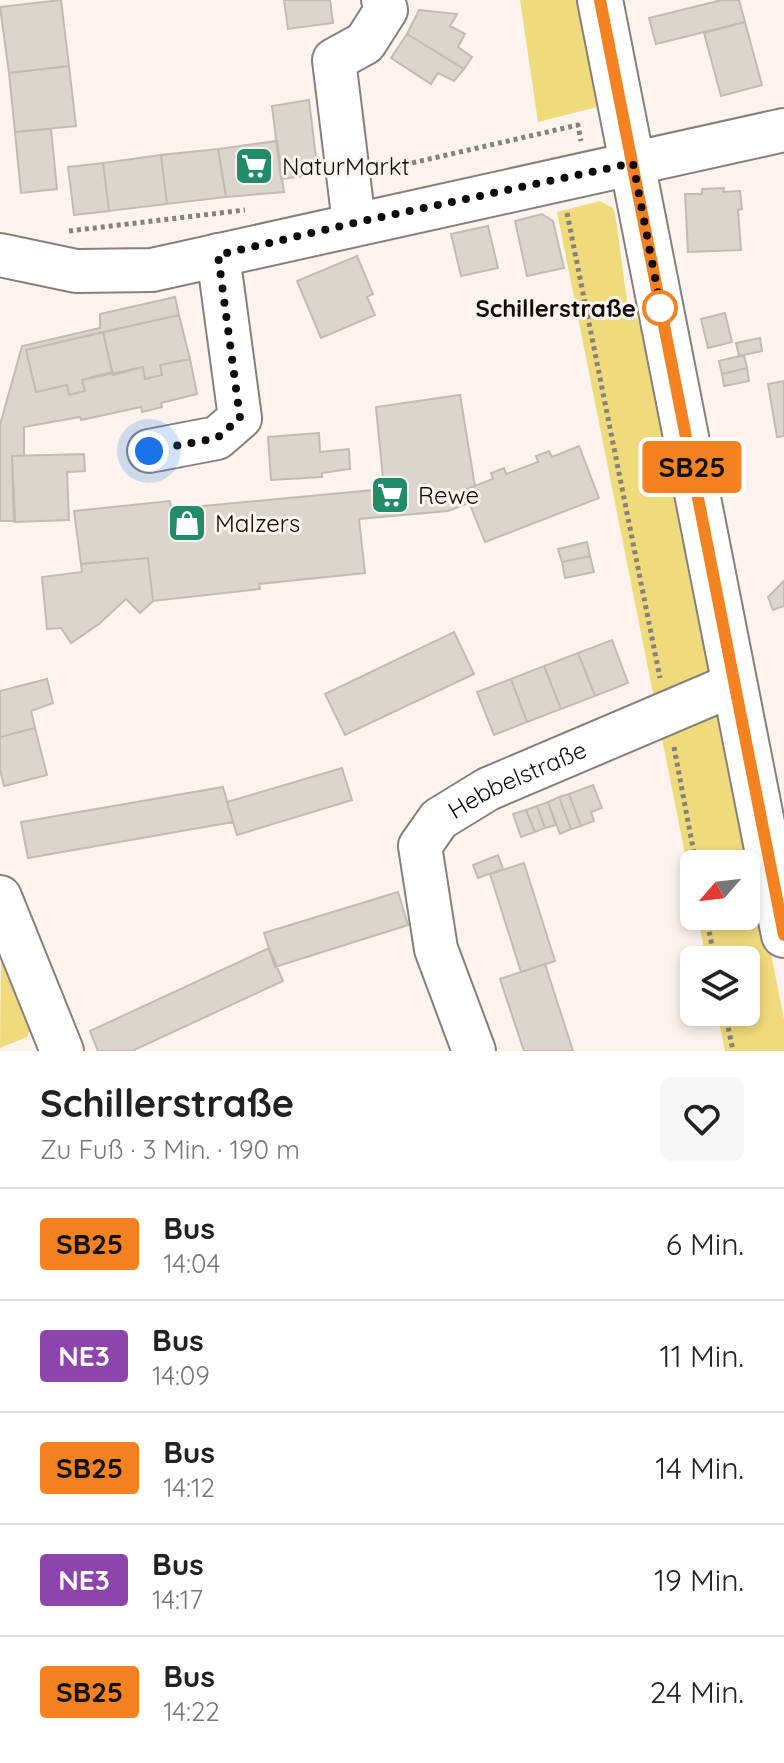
<!DOCTYPE html>
<html lang="de">
<head>
<meta charset="utf-8">
<style>
  body { margin:0; font-family:Quicksand,sans-serif; background:#f6f6f6; color:#222; height:100vh; display:flex; flex-direction:column; font-size:30px; white-space:nowrap }
  * { box-sizing:border-box; margin:0 }
  p { font-size:26px; color:#767676 }
  .icon { flex:none; width:44px; height:44px; fill:none; stroke:currentColor; stroke-width:2; stroke-linecap:round; stroke-linejoin:round }
  .map { position:relative; height:1051px; overflow:hidden }
  .side { display:flex; flex-direction:column; background:#fff; flex:1 }
  .side>* { flex:none }
  .badge { padding:0 16px; border-radius:6px; font-size:28px; line-height:52px }
  .needle { width:52px; rotate:242deg }
  .controls { position:absolute; left:680px; top:850px; display:grid; gap:16px }
  .controls a { display:grid; place-items:center; width:80px; height:80px; border-radius:12px; background:#fff; box-shadow:0 4px 12px #0003; font-size:40px }
  .you { position:absolute; width:40px; height:40px; margin:-20px; border:6px solid #fff; border-radius:50%; background:#1a73e8; box-shadow:0 0 0 12px #1a73e833 }
  .map>.badge { position:absolute; translate:-50% -50%; box-shadow:0 0 0 4px #fff }
  .round { display:grid; place-items:center; flex:none; width:84px; height:84px; border-radius:12px; background:#f6f6f6 }
  .headline { display:flex; align-items:center; justify-content:space-between; height:136px; padding:0 40px }
  h1 { font-size:38px; font-weight:700; line-height:60px }
  ul { padding:0; list-style:none }
  li { display:flex; align-items:center; gap:24px; height:112px; padding:0 40px; border-top:2px solid #e0e0e0 }
  li div { flex:1 }
  li b { display:block; font-size:30px }
  li em { font-style:normal }
  li .badge { min-width:88px; font-weight:700; text-align:center }
  .map>svg:first-child { display:block }
  .green { fill:#f0db7c }
  .building { fill:#dbd5cd; stroke:#c1bbb4; stroke-width:2 }
  .lines { fill:none; stroke-linecap:round; stroke-linejoin:round }
  .minor-casing { stroke:#877f7b; stroke-width:46 }
  .major-casing { stroke:#877f7b; stroke-width:48 }
  .path { stroke:#88827f; stroke-width:5; stroke-dasharray:4 4; stroke-linecap:butt }
  .minor { stroke:#fff; stroke-width:42 }
  .major { stroke:#fff; stroke-width:44 }
  .line-casing { stroke:#fff; stroke-width:18 }
  .line { stroke:#f58220; stroke-width:12 }
  .walk { stroke:#0e0b0a; stroke-width:8; stroke-dasharray:0 14.4 }
  .stop-dot { fill:#fff; stroke:#f58220; stroke-width:4 }
  .labels { text-anchor:middle; dominant-baseline:central; stroke-width:6; stroke-linejoin:round; paint-order:stroke }
  .poi-label { font-size:24px; fill:#0e0b0a; stroke:#fcf3ee; text-anchor:start }
  .stop-label { font-size:24px; font-weight:bold; fill:#0e0b0a; stroke:#fcf3ee; text-anchor:end }
  .street-label { font-size:24px; fill:#0e0b0a; stroke:#fcf3ee }
</style>
</head>
<body>
<div class="map">
<svg width="784" height="1051" viewBox="0 0 784 1051">
  <rect width="100%" height="100%" fill="#fcf3ee"/>
  <!-- green -->
  <path class="green" d="M 520,0 L 584,0 L 605,105 L 538,122 Z
    M 600,201 L 613,208 L 615,213 L 629,315 L 636,316 L 652,354 L 784,1019 L 784,1051 L 725,1051 L 717,1012 L 746,1012 L 746,960 L 706,960 L 698,916 L 746,916 L 746,864 L 694,864 L 694,899 L 557,212 Z
    M 1,959 L 31,1029 L 27,1037 L 0,1048 Z"/>
  <!-- building -->
  <path class="building" d="M 61,0 L 69,66 L 9,73 L 0,7 Z
    M 284,0 L 330,0 L 333,23 L 288,29 Z
    M 722,0 L 739,0 L 745,22 L 656,44 L 649,18 Z
    M 419,10 L 457,14 L 450,26 L 465,34 L 458,47 L 472,57 L 464,69 L 407,34 Z
    M 745,22 L 762,85 L 721,96 L 704,33 Z
    M 407,34 L 464,69 L 454,81 L 438,73 L 431,84 L 391,58 Z
    M 69,66 L 76,126 L 15,132 L 9,73 Z
    M 309,100 L 318,174 L 281,179 L 272,106 Z
    M 51,129 L 57,189 L 21,193 L 15,132 Z
    M 277,141 L 284,192 L 226,197 L 218,149 Z
    M 218,149 L 226,197 L 167,204 L 161,155 Z
    M 161,155 L 167,204 L 109,211 L 103,163 Z
    M 103,163 L 109,211 L 74,215 L 68,167 Z
    M 724,188 L 723,192 L 740,191 L 742,209 L 738,210 L 741,250 L 688,252 L 685,194 L 702,194 L 702,189 Z
    M 542,214 L 553,221 L 564,268 L 527,276 L 515,221 Z
    M 488,226 L 498,268 L 461,276 L 451,234 Z
    M 357,256 L 373,294 L 367,297 L 375,315 L 321,338 L 297,281 Z
    M 175,297 L 179,315 L 26,350 L 36,392 L 67,385 L 69,395 L 85,391 L 82,380 L 143,367 L 145,379 L 162,375 L 160,365 L 190,359 L 197,394 L 161,403 L 162,407 L 142,412 L 141,407 L 81,420 L 80,417 L 24,427 L 24,456 L 12,456 L 15,521 L 0,521 L 0,425 L 22,346 L 100,328 L 100,314 Z
    M 725,313 L 732,342 L 708,348 L 701,319 Z
    M 179,315 L 190,359 L 160,365 L 162,375 L 145,379 L 143,367 L 113,375 L 103,332 Z
    M 103,332 L 112,372 L 82,380 L 85,391 L 69,395 L 67,385 L 36,392 L 26,350 Z
    M 760,338 L 762,351 L 739,356 L 736,343 Z
    M 744,355 L 747,368 L 722,374 L 719,361 Z
    M 747,368 L 749,381 L 724,386 L 722,374 Z
    M 784,381 L 784,436 L 777,437 L 768,384 Z
    M 460,395 L 475,486 L 464,490 L 469,503 L 448,511 L 359,519 L 365,573 L 259,584 L 260,589 L 153,601 L 148,558 L 81,564 L 74,511 L 170,501 L 171,509 L 384,489 L 376,407 Z
    M 319,433 L 320,452 L 349,449 L 350,469 L 322,473 L 322,477 L 271,480 L 268,437 Z
    M 579,446 L 599,498 L 485,542 L 464,490 L 493,479 L 491,473 L 504,468 L 506,474 L 538,462 L 536,456 L 549,451 L 552,457 Z
    M 84,454 L 85,471 L 67,472 L 69,520 L 14,522 L 12,456 Z
    M 587,542 L 590,556 L 562,562 L 558,549 Z
    M 590,556 L 594,572 L 565,578 L 562,562 Z
    M 148,558 L 153,601 L 140,613 L 126,599 L 99,624 L 71,643 L 61,628 L 47,629 L 42,577 L 82,572 L 81,564 Z
    M 784,581 L 784,606 L 773,610 L 768,597 Z
    M 454,632 L 474,674 L 345,735 L 325,694 Z
    M 612,640 L 628,683 L 595,696 L 578,653 Z
    M 578,653 L 595,696 L 561,709 L 544,666 Z
    M 544,666 L 561,709 L 527,722 L 511,679 Z
    M 47,679 L 53,703 L 31,711 L 35,728 L 0,737 L 0,691 Z
    M 511,679 L 527,722 L 494,735 L 477,692 Z
    M 35,728 L 47,775 L 4,786 L 0,770 L 0,737 Z
    M 342,768 L 352,800 L 237,835 L 227,802 Z
    M 593,785 L 602,808 L 591,812 L 594,821 L 581,826 L 569,794 Z
    M 223,787 L 233,822 L 28,858 L 21,822 Z
    M 569,794 L 581,826 L 571,829 L 559,797 Z
    M 559,797 L 571,829 L 560,834 L 548,802 Z
    M 548,802 L 556,825 L 545,828 L 537,806 Z
    M 537,806 L 545,828 L 535,832 L 526,810 Z
    M 526,810 L 535,832 L 521,837 L 513,814 Z
    M 498,855 L 503,869 L 478,878 L 473,865 Z
    M 524,863 L 555,961 L 521,972 L 490,874 Z
    M 398,892 L 408,925 L 275,967 L 264,933 Z
    M 269,948 L 283,981 L 132,1051 L 98,1051 L 90,1031 Z
    M 545,964 L 573,1051 L 524,1051 L 500,979 Z"/>
  <g class="lines">
    <!-- minor casing -->
    <g class="minor-casing">
      <g id="minor">
        <path d="M 354,223 L 334,60 L 365,43 L 386,10 L 383,0"/>
        <path d="M 0,255 L 76,271 L 152,270 L 784,130"/>
        <path d="M 149,451 L 217,438 L 240,418 L 218,255"/>
        <path d="M 0,897 L 62,1051"/>
        <path id="s1" d="M 474,1051 L 436,949 L 420,846 L 439,819 L 488,789 L 735,684"/>
      </g>
    </g>
    <!-- major casing -->
    <g class="major-casing">
      <path id="major" d="M 600,0 L 784,935"/>
    </g>
    <!-- path -->
    <path class="path" d="M 381,170 L 578,125 L 581,141
      M 567,213 L 660,678
      M 69,231 L 245,210
      M 674,747 L 696,864
      M 706,916 L 715,960
      M 725,1012 L 733,1051"/>
    <!-- minor -->
    <use href="#minor" class="minor"/>
    <!-- major -->
    <use href="#major" class="major"/>
  </g>
  <g class="lines">
    <!-- line casing -->
    <g class="line-casing">
      <path id="line" d="M 600,0 L 784,935"/>
    </g>
    <!-- line -->
    <use href="#line" class="line"/>
    <!-- walk -->
    <path class="walk" d="M 149,451 L 217,438 L 240,418 L 218,255 L 354,223 L 633,163 L 662,314 L 660,308"/>
  </g>
  <!-- icons -->
  <defs>
    <g id="supermarket-square" transform="scale(2)"><rect x="-9" y="-9" width="18" height="18" rx="4" fill="#218c6a" stroke="#fcf3ee"/><path d="M-6-5.5h2.5l.6 2H6L4.5 2H-2.5L-4.4-4H-6ZM-1.5 3.2a1.3 1.3 0 1 0 .1 0ZM3 3.2a1.3 1.3 0 1 0 .1 0Z" fill="#fff"/></g>
    <g id="shop-square" transform="scale(2)"><rect x="-9" y="-9" width="18" height="18" rx="4" fill="#218c6a" stroke="#fcf3ee"/><path d="M-5-2.5h2.3a2.7 3.5 0 0 1 5.4 0H5L5.5 6h-11ZM-1.5-2.5h3a1.5 2.3 0 0 0-3 0Z" fill="#fff"/></g>
  </defs>
  <g fill-rule="evenodd">
    <use href="#supermarket-square" x="254" y="166"/>
    <use href="#supermarket-square" x="390" y="495"/>
    <use href="#shop-square" x="187" y="523"/>
  </g>
  <!-- markers -->
  <circle class="stop-dot" cx="660" cy="308" r="16"/>
  <g class="labels">
    <!-- poi labels -->
    <g class="poi-label">
      <text x="282" y="166">NaturMarkt</text>
      <text x="418" y="495">Rewe</text>
      <text x="215" y="523">Malzers</text>
    </g>
    <!-- stop labels -->
    <g class="stop-label">
      <text x="636" y="308">Schillerstraße</text>
    </g>
    <!-- street labels -->
    <g class="street-label">
      <text stroke="none"><textPath href="#s1" startOffset="334">Hebbelstraße</textPath></text>
    </g>
  </g>
</svg>
<div class="controls">
<a><svg class="needle" viewBox="-14 -14 28 28"><path d="M0-13l5 13h-10z" fill="#e53935"/><path d="M0 13l5-13h-10z" fill="#767676"/></svg></a>
<a><svg class="icon" aria-label="layers" viewBox="0 0 24 24"><path d="M12 4l9 5-9 5-9-5zM3 14l9 5 9-5"/></svg></a>
</div>
<div class="you" style="left:149px;top:451px"></div>
<b class="badge" style="left:692px;top:467px;background:#f58220;color:#111">SB25</b>
</div>
<section class="side">
<div class="headline"><div><h1>Schillerstraße</h1><p>Zu Fuß · 3 Min. · 190 m</p></div><a class="round"><svg class="icon" aria-label="heart" viewBox="0 0 24 24"><path d="M12 20l-8-8c-3-5 5-10 8-4 3-6 11-1 8 4z"/></svg></a></div>
<ul>
<li><span class="badge" style="background:#f58220;color:#111">SB25</span><div><b>Bus</b><p>14:04</p></div><em>6 Min.</em></li>
<li><span class="badge" style="background:#8e44ad;color:#fff">NE3</span><div><b>Bus</b><p>14:09</p></div><em>11 Min.</em></li>
<li><span class="badge" style="background:#f58220;color:#111">SB25</span><div><b>Bus</b><p>14:12</p></div><em>14 Min.</em></li>
<li><span class="badge" style="background:#8e44ad;color:#fff">NE3</span><div><b>Bus</b><p>14:17</p></div><em>19 Min.</em></li>
<li><span class="badge" style="background:#f58220;color:#111">SB25</span><div><b>Bus</b><p>14:22</p></div><em>24 Min.</em></li>
</ul>
</section>
</body>
</html>
